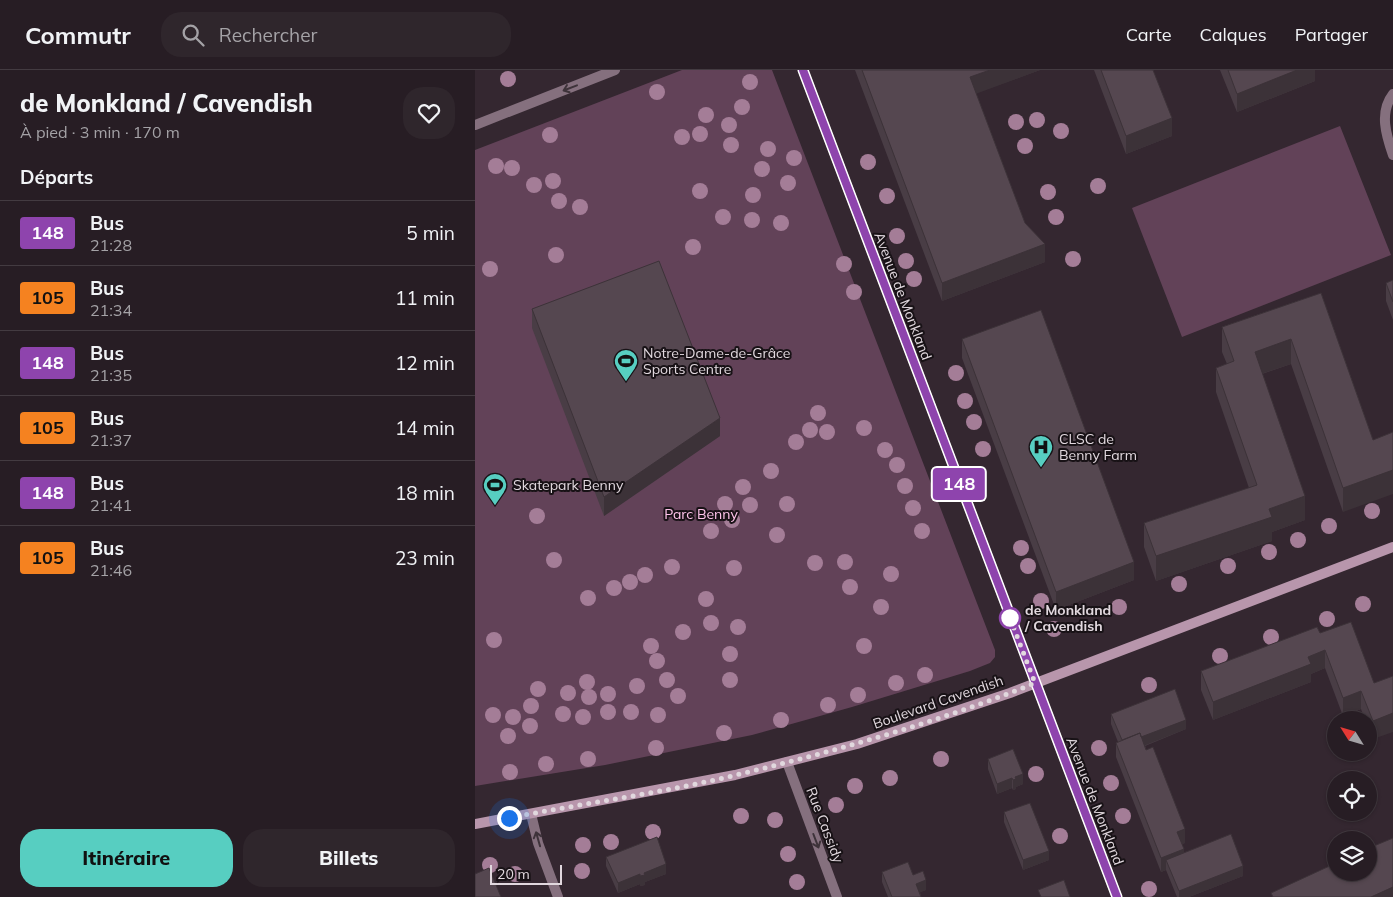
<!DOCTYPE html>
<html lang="fr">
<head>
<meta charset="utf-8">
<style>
  body { margin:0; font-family:Mulish,sans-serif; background:#2f262c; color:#f1f3f6; height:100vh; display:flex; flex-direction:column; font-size:19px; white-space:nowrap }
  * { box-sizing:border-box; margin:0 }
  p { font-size:16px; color:#a4a2a6 }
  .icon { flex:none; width:28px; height:28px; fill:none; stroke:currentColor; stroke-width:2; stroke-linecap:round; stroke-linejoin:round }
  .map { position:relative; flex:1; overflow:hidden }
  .drawer { display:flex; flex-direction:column; background:#271d24; width:475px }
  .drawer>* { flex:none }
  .badge { padding:0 10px; border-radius:4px; font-size:18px; line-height:32px }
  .needle { width:32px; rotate:307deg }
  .buttons { position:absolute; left:852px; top:641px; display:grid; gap:10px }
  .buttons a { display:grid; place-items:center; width:50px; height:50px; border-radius:50%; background:#271d24; box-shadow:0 1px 4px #0004,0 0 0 1px #433b41; font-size:25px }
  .scale { position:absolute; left:15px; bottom:12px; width:72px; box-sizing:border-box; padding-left:5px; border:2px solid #e1d8de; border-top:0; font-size:14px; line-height:18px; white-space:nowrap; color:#e1d8de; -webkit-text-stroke:4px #181216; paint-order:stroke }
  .you { position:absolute; width:25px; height:25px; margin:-12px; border:4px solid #fff; border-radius:50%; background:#1a73e8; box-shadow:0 0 0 8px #1a73e833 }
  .map>.badge { position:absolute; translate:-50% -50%; box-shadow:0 0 0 2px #fff }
  h2 { padding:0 20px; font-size:19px; line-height:45px }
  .round { display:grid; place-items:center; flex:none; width:52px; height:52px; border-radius:20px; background:#2f262c }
  .headline { display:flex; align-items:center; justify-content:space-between; height:85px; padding:0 20px }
  h1 { font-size:24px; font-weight:800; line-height:38px }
  .button { display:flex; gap:10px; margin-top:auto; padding:10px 20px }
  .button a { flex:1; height:58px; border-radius:20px; background:#57cec1; color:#111; font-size:20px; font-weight:800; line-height:58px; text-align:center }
  .button a+a { background:#2f262c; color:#f1f3f6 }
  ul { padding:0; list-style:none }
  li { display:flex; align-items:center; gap:15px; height:65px; padding:0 20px; border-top:1px solid #433b41 }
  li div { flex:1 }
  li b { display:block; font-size:19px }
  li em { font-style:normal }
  li .badge { min-width:55px; font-weight:700; text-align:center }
  header { display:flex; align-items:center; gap:30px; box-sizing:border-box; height:70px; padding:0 25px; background:#271d24; border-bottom:1px solid #433b41 }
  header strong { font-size:24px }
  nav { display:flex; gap:28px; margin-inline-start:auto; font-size:18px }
  .search { width:350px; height:45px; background:#2f262c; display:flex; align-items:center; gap:12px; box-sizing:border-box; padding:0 18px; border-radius:20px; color:#a4a2a6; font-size:19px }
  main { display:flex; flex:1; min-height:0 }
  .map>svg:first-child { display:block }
  .green { fill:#624258 }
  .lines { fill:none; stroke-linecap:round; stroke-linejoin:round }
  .lane { stroke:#85707e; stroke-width:10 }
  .street { stroke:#85707e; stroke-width:10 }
  .secondary { stroke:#b896ac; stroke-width:10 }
  .tree { fill:#a47d97 }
  .wall { fill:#493d45 }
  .shaded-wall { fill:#3c3238 }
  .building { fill:#554750; stroke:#3c3238 }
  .oneway { stroke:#3e333a }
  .line-casing { stroke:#fff; stroke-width:11 }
  .line { stroke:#8e44ad; stroke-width:8 }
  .walk { stroke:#e1d8de; stroke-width:5; stroke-dasharray:0 9 }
  .stop-dot { fill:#fff; stroke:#8e44ad; stroke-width:2.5 }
  .labels { text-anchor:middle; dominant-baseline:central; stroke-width:4; stroke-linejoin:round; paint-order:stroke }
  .street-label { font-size:14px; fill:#e1d8de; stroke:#181216 }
  .poi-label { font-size:14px; fill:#e1d8de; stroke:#181216; text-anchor:start }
  .park-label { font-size:14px; fill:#ffc4eb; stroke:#181216 }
  .stop-label { font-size:14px; font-weight:bold; fill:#e1d8de; stroke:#181216; text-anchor:start }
</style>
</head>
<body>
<header>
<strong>Commutr</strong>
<div class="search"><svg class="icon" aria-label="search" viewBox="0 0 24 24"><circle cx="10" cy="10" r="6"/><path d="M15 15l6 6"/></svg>Rechercher</div>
<nav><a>Carte</a><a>Calques</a><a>Partager</a></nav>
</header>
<main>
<section class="drawer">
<div class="headline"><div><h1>de Monkland / Cavendish</h1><p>À pied · 3 min · 170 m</p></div><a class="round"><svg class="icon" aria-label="heart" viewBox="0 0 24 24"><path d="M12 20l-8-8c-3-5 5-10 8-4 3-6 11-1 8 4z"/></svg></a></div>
<h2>Départs</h2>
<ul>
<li><span class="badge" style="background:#8e44ad;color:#fff">148</span><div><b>Bus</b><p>21:28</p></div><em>5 min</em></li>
<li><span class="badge" style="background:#f58220;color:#111">105</span><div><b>Bus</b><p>21:34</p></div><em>11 min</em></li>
<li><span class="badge" style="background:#8e44ad;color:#fff">148</span><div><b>Bus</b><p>21:35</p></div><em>12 min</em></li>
<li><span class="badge" style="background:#f58220;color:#111">105</span><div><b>Bus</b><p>21:37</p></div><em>14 min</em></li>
<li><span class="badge" style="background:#8e44ad;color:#fff">148</span><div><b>Bus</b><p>21:41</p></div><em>18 min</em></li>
<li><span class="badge" style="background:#f58220;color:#111">105</span><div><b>Bus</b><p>21:46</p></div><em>23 min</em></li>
</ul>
<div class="button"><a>Itinéraire</a><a>Billets</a></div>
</section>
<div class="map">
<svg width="918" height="827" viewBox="0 0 918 827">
  <rect width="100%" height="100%" fill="#342730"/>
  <!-- green -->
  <path class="green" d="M 207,0 L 297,0 L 520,580 L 520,587 L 515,593 L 495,601 L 377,637 L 277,665 L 130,695 L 0,716 L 0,80 Z
    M 865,56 L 916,185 L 707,267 L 657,138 Z"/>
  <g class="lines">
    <!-- lane -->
    <path class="lane" d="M 918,24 C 904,42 911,65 918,85"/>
    <!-- street -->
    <path class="street" d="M 0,55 L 140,0
      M 312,692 L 362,827
      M 56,744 L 63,773 L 83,827"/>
    <!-- secondary -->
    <path class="secondary" d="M 328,0 L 642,827
      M 0,754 L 260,705 L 382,674 L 535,623 L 918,477"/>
  </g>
  <!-- trees -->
  <g class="tree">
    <circle cx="33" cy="9" r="8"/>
    <circle cx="275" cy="12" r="8"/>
    <circle cx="182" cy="22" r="8"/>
    <circle cx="267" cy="37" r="8"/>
    <circle cx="231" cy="45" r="8"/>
    <circle cx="562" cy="50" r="8"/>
    <circle cx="541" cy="52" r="8"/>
    <circle cx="254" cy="55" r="8"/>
    <circle cx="586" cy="61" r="8"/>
    <circle cx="225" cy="64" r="8"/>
    <circle cx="75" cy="65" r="8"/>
    <circle cx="207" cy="67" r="8"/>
    <circle cx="256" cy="75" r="8"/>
    <circle cx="550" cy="76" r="8"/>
    <circle cx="293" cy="79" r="8"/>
    <circle cx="319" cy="88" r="8"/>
    <circle cx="393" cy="92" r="8"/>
    <circle cx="21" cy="96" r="8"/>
    <circle cx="37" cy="98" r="8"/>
    <circle cx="287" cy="99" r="8"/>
    <circle cx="78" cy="111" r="8"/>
    <circle cx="313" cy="113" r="8"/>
    <circle cx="59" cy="115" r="8"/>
    <circle cx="623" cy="116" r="8"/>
    <circle cx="225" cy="121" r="8"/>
    <circle cx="573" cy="122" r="8"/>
    <circle cx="278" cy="125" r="8"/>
    <circle cx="412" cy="126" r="8"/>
    <circle cx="84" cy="131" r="8"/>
    <circle cx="105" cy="137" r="8"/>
    <circle cx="248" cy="147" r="8"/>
    <circle cx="581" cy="147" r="8"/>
    <circle cx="277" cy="150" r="8"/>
    <circle cx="306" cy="153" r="8"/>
    <circle cx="422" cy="166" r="8"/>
    <circle cx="218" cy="177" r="8"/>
    <circle cx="81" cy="185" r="8"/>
    <circle cx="598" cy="189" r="8"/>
    <circle cx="431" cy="191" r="8"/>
    <circle cx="369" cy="194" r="8"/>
    <circle cx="15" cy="199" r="8"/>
    <circle cx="439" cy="209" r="8"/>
    <circle cx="379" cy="222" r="8"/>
    <circle cx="481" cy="303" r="8"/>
    <circle cx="490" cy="331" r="8"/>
    <circle cx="343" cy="343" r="8"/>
    <circle cx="499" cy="352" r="8"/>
    <circle cx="389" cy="358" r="8"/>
    <circle cx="335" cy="360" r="8"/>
    <circle cx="352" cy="362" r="8"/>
    <circle cx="321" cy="372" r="8"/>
    <circle cx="508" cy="379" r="8"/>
    <circle cx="410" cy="380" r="8"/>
    <circle cx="422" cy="395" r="8"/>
    <circle cx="296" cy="401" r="8"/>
    <circle cx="430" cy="416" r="8"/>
    <circle cx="268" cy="417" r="8"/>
    <circle cx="250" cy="434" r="8"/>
    <circle cx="312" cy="434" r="8"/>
    <circle cx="275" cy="435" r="8"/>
    <circle cx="438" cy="438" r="8"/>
    <circle cx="897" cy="441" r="8"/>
    <circle cx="62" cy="446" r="8"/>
    <circle cx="257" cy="450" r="8"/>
    <circle cx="854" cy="456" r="8"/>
    <circle cx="236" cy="461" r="8"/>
    <circle cx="447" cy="461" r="8"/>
    <circle cx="302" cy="465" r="8"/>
    <circle cx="823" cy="470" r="8"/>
    <circle cx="546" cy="478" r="8"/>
    <circle cx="794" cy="482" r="8"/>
    <circle cx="79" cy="490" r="8"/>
    <circle cx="370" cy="492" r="8"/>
    <circle cx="340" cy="493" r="8"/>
    <circle cx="553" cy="496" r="8"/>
    <circle cx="753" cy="496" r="8"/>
    <circle cx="197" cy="497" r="8"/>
    <circle cx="259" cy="498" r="8"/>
    <circle cx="416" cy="504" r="8"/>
    <circle cx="170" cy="505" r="8"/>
    <circle cx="155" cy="512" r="8"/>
    <circle cx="704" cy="514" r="8"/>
    <circle cx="375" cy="517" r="8"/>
    <circle cx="139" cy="518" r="8"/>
    <circle cx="113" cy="528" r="8"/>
    <circle cx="231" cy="529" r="8"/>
    <circle cx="566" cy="531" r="8"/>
    <circle cx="888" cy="534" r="8"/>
    <circle cx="406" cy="537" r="8"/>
    <circle cx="644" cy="537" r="8"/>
    <circle cx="852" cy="549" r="8"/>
    <circle cx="236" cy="553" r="8"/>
    <circle cx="263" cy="557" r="8"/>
    <circle cx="579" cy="559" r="8"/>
    <circle cx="208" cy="562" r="8"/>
    <circle cx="796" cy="567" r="8"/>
    <circle cx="19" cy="570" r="8"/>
    <circle cx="176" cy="576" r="8"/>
    <circle cx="389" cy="576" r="8"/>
    <circle cx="255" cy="584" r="8"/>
    <circle cx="745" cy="586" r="8"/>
    <circle cx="182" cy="591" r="8"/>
    <circle cx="450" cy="605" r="8"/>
    <circle cx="192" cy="610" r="8"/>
    <circle cx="255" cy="610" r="8"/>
    <circle cx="112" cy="612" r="8"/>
    <circle cx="421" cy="613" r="8"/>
    <circle cx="674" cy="615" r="8"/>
    <circle cx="162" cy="616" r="8"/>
    <circle cx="63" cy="619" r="8"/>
    <circle cx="93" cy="623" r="8"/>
    <circle cx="133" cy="624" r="8"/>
    <circle cx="383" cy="625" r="8"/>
    <circle cx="203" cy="626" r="8"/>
    <circle cx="114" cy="627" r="8"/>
    <circle cx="353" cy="635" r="8"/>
    <circle cx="56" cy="636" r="8"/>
    <circle cx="133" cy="642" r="8"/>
    <circle cx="156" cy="642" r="8"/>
    <circle cx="88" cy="644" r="8"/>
    <circle cx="18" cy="645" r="8"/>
    <circle cx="183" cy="645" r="8"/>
    <circle cx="38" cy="647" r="8"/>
    <circle cx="108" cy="647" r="8"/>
    <circle cx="306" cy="650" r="8"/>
    <circle cx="55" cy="656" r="8"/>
    <circle cx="249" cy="663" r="8"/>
    <circle cx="33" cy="666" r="8"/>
    <circle cx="181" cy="678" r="8"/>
    <circle cx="624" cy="678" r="8"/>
    <circle cx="113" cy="689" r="8"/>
    <circle cx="466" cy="689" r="8"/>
    <circle cx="71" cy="694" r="8"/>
    <circle cx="35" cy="702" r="8"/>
    <circle cx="561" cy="704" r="8"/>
    <circle cx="415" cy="708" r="8"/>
    <circle cx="636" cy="713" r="8"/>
    <circle cx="380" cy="716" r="8"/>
    <circle cx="361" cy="735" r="8"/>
    <circle cx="266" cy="746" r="8"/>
    <circle cx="648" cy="746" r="8"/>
    <circle cx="300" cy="750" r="8"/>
    <circle cx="178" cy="762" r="8"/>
    <circle cx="585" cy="766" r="8"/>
    <circle cx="136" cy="772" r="8"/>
    <circle cx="108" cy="775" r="8"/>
    <circle cx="313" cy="784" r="8"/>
    <circle cx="15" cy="795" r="8"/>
    <circle cx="107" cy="801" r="8"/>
    <circle cx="40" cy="804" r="8"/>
    <circle cx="322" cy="812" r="8"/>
    <circle cx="674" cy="819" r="8"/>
  </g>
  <!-- wall -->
  <path class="wall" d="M 380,0 L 565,0 L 501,23 L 550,153 L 570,192 L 467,231 Z
    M 619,0 L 678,0 L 697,66 L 651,84 Z
    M 745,0 L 840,0 L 840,11 L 762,42 Z
    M 918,210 L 918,250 L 911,231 L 911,213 Z
    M 846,223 L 898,370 L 868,442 L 816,294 L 787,304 L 830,450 L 797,462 L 797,471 L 681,511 L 669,477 L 669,453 L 774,418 L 741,322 L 741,298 L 752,294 L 747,282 L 747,257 Z
    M 57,239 L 245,366 L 129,446 L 57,258 Z
    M 487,269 L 659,510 L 581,540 L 487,288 Z
    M 845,563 L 899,613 L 898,669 L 894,658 L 894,650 L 890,650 L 886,639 L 868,646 L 850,598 L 836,604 L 836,612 L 738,650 L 726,620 L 726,601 Z
    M 636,644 L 711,659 L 670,676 L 710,773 L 707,774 L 709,783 L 768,806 L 714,827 L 702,827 L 691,800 L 686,802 L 641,687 L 641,673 L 643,672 L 636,654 Z
    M 513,689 L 548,714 L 541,717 L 541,719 L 538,720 L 537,718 L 522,724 L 513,699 Z
    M 529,742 L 574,790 L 548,800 L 529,752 Z
    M 131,787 L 191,804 L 170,812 L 170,815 L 165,816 L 165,814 L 143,823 L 131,796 Z
    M 407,802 L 438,805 L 451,820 L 445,822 L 446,827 L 413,827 L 407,812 Z"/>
  <!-- shaded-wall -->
  <path class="shaded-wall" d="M 515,0 L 565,0 L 495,26 L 495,7 Z
    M 822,0 L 840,0 L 840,11 L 762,42 L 762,24 Z
    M 697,48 L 697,66 L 651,84 L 651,66 Z
    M 570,174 L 570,192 L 467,231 L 467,213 Z
    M 816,269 L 816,294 L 780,306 L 780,282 Z
    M 245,348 L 245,366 L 129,446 L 129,427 Z
    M 918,400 L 918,424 L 868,442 L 868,418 Z
    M 830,426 L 830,450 L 797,462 L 797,471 L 681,511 L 681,486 L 794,439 Z
    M 659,492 L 659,510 L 581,540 L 581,522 Z
    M 850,580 L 850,598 L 836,604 L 836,612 L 738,650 L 738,632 L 833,587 Z
    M 886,621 L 886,639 L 868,646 L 868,628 Z
    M 918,643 L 918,662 L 898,669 L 898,651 Z
    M 711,650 L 711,659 L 648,684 L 648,674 Z
    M 548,704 L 548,714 L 541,717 L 541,719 L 538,720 L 538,710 L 540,707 Z
    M 537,708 L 537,718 L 522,724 L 522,714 Z
    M 710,759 L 710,773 L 702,776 L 702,762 Z
    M 709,779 L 709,793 L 691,790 L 691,800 L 686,802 L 686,788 Z
    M 574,781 L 574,790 L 548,800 L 548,790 Z
    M 191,794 L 191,804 L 170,812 L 170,815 L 165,816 L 165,806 L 169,803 Z
    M 768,796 L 768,806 L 714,827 L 704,827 L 704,821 Z
    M 165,804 L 165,814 L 143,823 L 143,813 Z
    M 451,810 L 451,820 L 441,824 L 441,814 Z
    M 918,817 L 918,827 L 896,827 Z"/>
  <!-- building -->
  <path class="building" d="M 387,0 L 515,0 L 495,7 L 550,153 L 570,174 L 467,213 Z
    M 626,0 L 678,0 L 697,48 L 651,66 Z
    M 753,0 L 822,0 L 762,24 Z
    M 184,191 L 245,348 L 129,427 L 57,239 Z
    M 918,210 L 918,232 L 911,213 Z
    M 846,223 L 898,370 L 918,362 L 918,400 L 868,418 L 816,269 L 780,282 L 830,426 L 794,439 L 797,447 L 681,486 L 669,453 L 782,415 L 741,298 L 759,291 L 747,257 Z
    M 566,240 L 659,492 L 581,522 L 487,269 Z
    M 876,552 L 899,613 L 918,606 L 918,643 L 898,651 L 886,621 L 868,628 L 850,580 L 833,587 L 836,594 L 738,632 L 726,601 L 842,557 L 845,563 Z
    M 700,619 L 711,650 L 666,667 L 665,663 L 647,670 L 636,644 Z
    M 665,663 L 671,680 L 678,677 L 710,759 L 702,762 L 709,779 L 686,788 L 641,673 Z
    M 538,679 L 548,704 L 540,707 L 541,709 L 538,710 L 537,708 L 522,714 L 513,689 Z
    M 555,733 L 574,781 L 548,790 L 529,742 Z
    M 756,764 L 768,796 L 704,821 L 691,790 Z
    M 182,767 L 191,794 L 169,803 L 170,805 L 165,806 L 165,804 L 143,813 L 131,787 Z
    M 918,768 L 918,817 L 896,827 L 798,827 L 796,823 L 861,793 L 861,802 L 894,802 L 894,778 Z
    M 433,792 L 438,805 L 448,801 L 451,810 L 441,814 L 446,827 L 417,827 L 407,802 Z
    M 14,798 L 26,827 L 0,827 L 0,804 Z
    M 589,810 L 595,827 L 566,827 L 563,820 Z"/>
  <!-- one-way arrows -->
  <defs><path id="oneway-shaft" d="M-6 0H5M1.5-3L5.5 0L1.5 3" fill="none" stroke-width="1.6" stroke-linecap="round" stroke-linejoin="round" transform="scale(1.25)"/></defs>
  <g class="oneway">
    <use href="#oneway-shaft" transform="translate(95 18) rotate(159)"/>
    <use href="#oneway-shaft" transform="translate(63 769) rotate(-106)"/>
    <use href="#oneway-shaft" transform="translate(341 771) rotate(69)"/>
  </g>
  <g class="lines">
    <!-- line casing -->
    <g class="line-casing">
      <path id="line" d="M 328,0 L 642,827"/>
    </g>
    <!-- line -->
    <use href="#line" class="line"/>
    <!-- walk -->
    <path class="walk" d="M 34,748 C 110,733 187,723 261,705 C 358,682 455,654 548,618 L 560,613 L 535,548"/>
  </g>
  <!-- icons -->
  <defs>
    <g id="stadium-pin" transform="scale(1.25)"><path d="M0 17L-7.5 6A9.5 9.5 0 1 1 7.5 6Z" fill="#57cec1" stroke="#181216"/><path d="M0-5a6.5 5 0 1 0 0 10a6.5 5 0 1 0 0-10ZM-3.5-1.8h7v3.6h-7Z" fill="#111"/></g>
    <g id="hospital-pin" transform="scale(1.25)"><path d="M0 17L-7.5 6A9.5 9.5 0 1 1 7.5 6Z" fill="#57cec1" stroke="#181216"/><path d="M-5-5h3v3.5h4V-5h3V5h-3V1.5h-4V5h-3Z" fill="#111"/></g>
  </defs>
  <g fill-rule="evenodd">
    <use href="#stadium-pin" x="151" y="291"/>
    <use href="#hospital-pin" x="566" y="377"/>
    <use href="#stadium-pin" x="20" y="415"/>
  </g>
  <!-- markers -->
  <circle class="stop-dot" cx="535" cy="548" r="10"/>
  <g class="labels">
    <!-- street labels -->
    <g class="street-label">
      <text transform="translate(428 226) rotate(69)">Avenue de Monkland</text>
      <text transform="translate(463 632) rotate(-19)">Boulevard Cavendish</text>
      <text transform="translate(620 731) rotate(69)">Avenue de Monkland</text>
      <text transform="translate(350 755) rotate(69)">Rue Cassidy</text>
    </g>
    <!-- poi labels -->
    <g class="poi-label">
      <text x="168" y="283">Notre-Dame-de-Grâce<tspan x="168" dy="16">Sports Centre</tspan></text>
      <text x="584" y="369">CLSC de<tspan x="584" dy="16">Benny Farm</tspan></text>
      <text x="38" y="415">Skatepark Benny</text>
    </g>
    <!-- park labels -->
    <g class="park-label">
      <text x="226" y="444">Parc Benny</text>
    </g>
    <!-- stop labels -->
    <g class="stop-label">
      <text x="550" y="540">de Monkland<tspan x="550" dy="16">/ Cavendish</tspan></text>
    </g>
  </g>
</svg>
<div class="buttons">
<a><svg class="needle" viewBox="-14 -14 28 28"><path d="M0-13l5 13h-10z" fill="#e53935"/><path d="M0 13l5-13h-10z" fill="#a4a2a6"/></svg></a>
<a><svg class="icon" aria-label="locate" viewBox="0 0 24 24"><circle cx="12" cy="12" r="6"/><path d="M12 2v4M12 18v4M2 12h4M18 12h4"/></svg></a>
<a><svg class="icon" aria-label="layers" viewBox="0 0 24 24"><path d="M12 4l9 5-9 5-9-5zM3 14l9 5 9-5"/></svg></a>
</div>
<div class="scale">20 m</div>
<div class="you" style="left:34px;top:748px"></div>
<b class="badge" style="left:484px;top:414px;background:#8e44ad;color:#fff">148</b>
</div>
</main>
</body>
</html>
